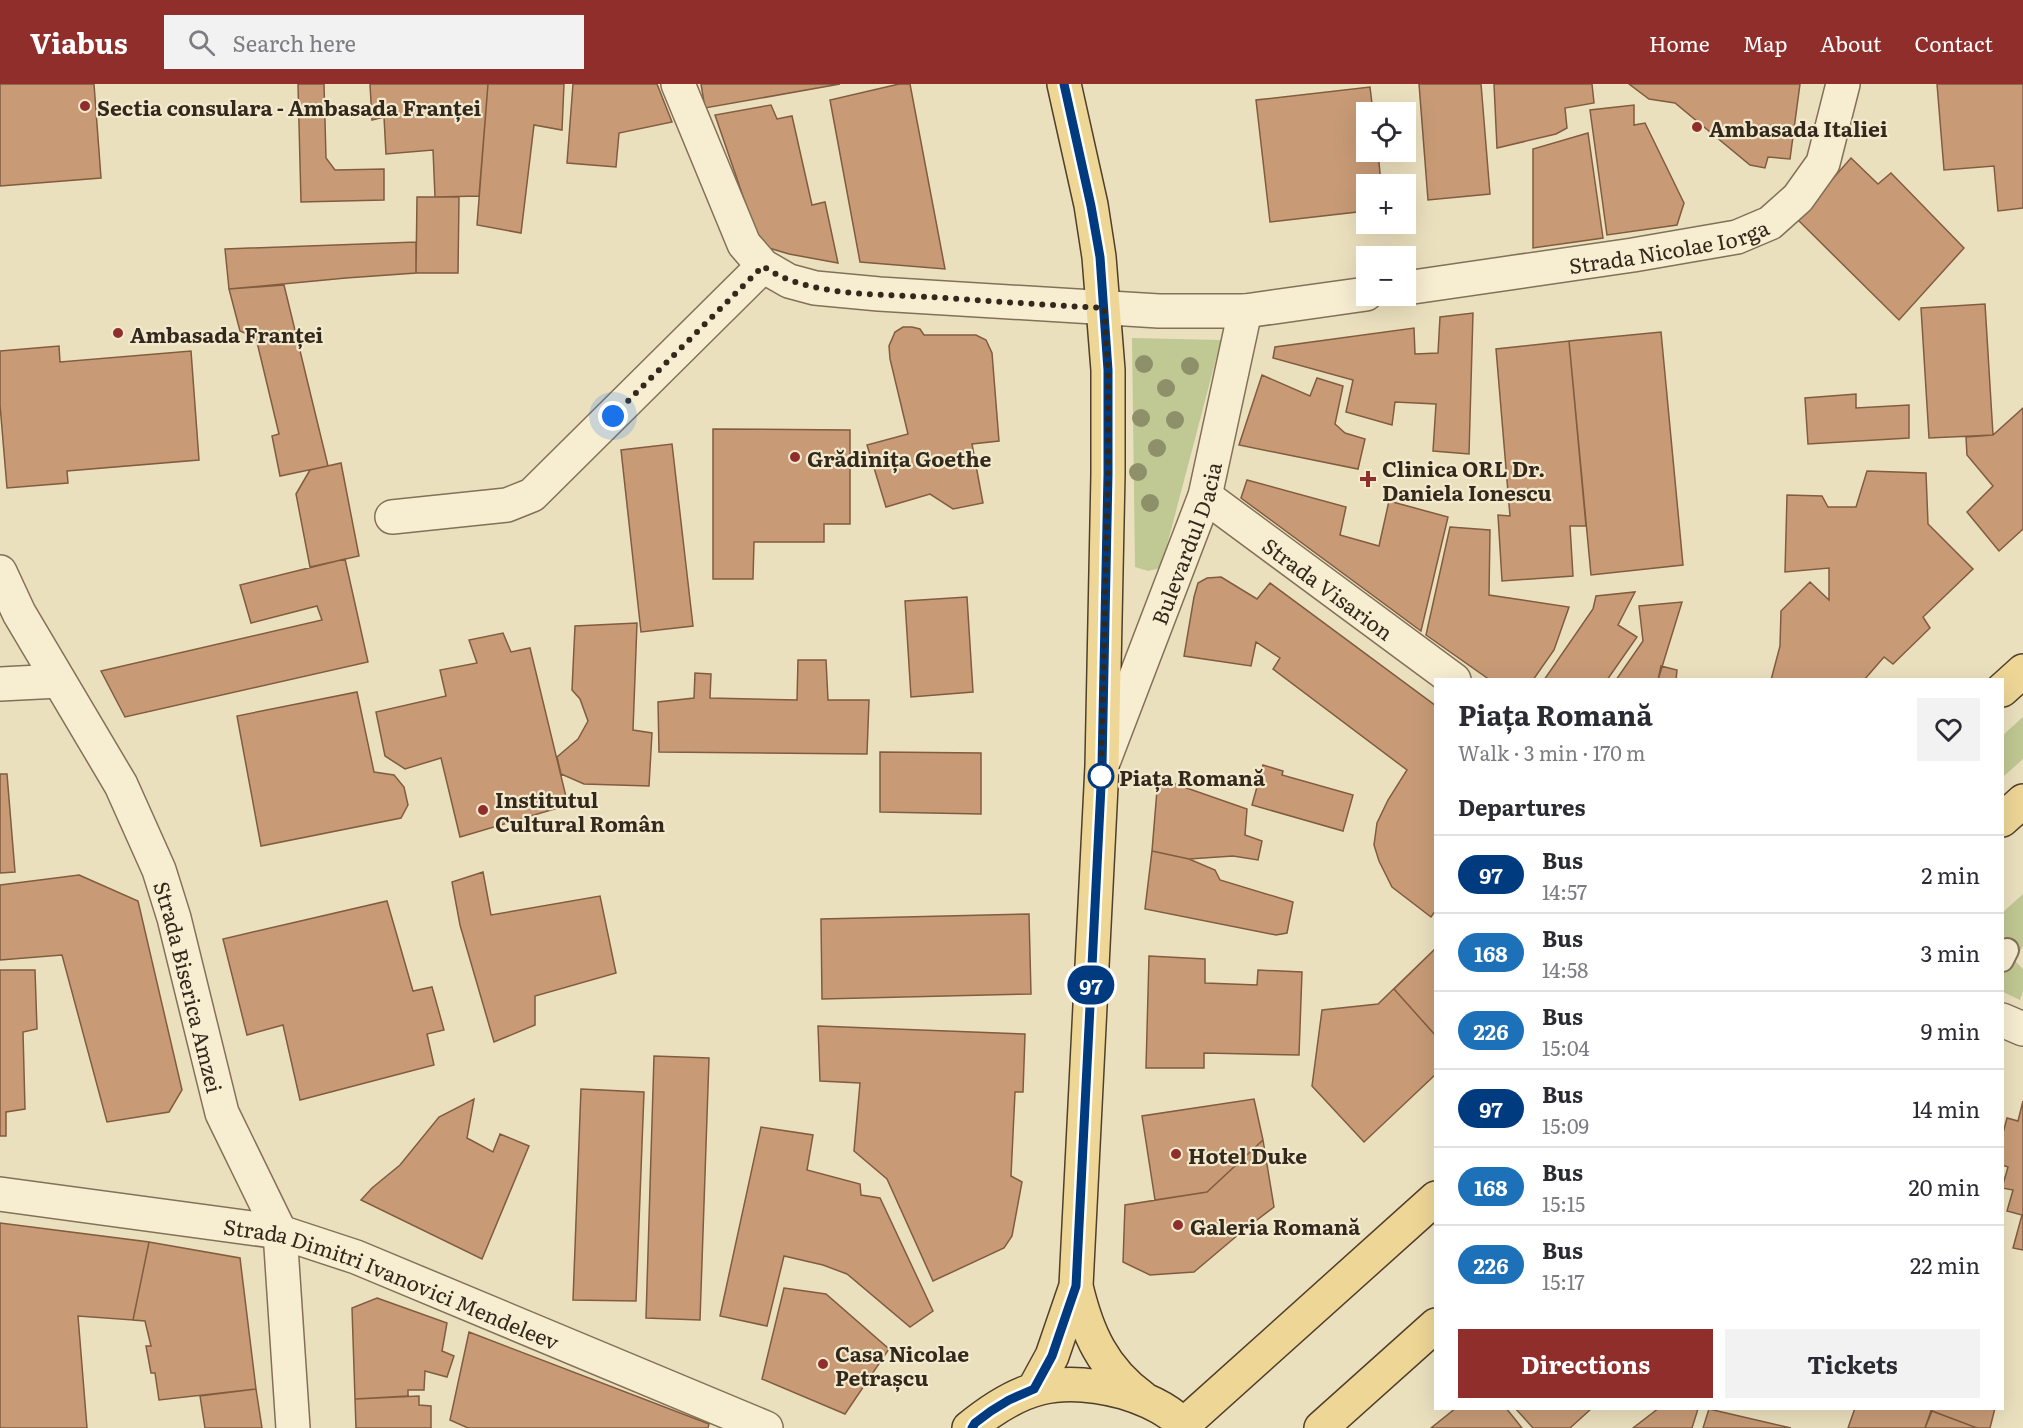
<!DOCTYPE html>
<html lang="en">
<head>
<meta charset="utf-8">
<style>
  body { margin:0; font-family:Literata,serif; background:#f2f2f3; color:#2b2b33; height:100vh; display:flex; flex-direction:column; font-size:22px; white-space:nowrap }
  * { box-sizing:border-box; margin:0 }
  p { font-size:20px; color:#7c7c81 }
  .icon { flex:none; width:33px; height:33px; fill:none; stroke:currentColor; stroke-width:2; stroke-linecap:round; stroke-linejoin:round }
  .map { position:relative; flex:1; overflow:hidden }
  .sheet { position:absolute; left:1434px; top:594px; width:570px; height:732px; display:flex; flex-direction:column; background:#fff; border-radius:0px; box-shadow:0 6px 24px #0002 }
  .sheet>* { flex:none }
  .badge { padding:0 12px; border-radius:20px; font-size:21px; line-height:39px }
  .tools { position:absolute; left:1356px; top:18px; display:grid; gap:12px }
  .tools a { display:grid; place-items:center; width:60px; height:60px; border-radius:0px; background:#fff; box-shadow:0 6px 24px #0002; font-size:30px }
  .you { position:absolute; width:30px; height:30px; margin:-15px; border:4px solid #fff; border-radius:50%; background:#1a73e8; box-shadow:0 0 0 9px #1a73e833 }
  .map>.badge { position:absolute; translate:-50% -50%; box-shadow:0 0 0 3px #fff }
  h2 { padding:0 24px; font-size:22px; line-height:54px }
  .round { display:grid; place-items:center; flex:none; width:63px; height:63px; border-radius:0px; background:#f2f2f3 }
  .overview { display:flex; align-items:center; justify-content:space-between; height:102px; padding:0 24px }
  h1 { font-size:28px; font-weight:700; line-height:45px }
  .action { display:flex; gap:12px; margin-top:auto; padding:12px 24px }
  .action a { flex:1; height:69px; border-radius:0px; background:#8f2e2b; color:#fff; font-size:24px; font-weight:700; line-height:69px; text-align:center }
  .action a+a { background:#f2f2f3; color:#2b2b33 }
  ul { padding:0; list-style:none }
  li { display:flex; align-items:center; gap:18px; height:78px; padding:0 24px; border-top:2px solid #e1e1e2 }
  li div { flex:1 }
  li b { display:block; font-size:22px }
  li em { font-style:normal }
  li .badge { min-width:66px; font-weight:700; text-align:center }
  header { display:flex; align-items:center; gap:36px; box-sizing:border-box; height:84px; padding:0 30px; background:#8f2e2b; color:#fff }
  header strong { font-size:28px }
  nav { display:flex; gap:33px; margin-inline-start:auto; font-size:21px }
  .search { width:420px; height:54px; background:#f2f2f3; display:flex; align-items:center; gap:15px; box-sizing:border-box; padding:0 21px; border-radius:0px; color:#7c7c81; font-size:22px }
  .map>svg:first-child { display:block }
  .green { fill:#c0c893 }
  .building { fill:#c89b76; stroke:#815c3f; stroke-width:1.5 }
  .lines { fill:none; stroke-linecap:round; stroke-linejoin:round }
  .lane-casing { stroke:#837058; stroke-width:26 }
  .street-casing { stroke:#837058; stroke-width:36 }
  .primary-casing { stroke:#503f2c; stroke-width:36 }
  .lane { stroke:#f7edd1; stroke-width:22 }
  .street { stroke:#f7edd1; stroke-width:33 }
  .primary { stroke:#eed696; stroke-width:33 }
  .tree { fill:#8e9069 }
  .line-casing { stroke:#fff; stroke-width:14 }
  .line { stroke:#003b80; stroke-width:9 }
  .walk { stroke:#33281c; stroke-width:6; stroke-dasharray:0 10.8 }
  .poi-dot { fill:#8f2e2b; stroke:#f3eace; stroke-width:2 }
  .stop-dot { fill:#fff; stroke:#003b80; stroke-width:3 }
  .labels { text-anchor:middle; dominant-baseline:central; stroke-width:4.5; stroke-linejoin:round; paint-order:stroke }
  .poi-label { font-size:21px; font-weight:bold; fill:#33281c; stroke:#f3eace; text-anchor:start }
  .street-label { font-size:21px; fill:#33281c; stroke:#f3eace }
  .stop-label { font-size:21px; font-weight:bold; fill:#33281c; stroke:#f3eace; text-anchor:start }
</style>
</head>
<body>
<header>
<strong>Viabus</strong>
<div class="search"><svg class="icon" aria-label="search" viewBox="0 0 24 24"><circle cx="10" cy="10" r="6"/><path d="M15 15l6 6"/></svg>Search here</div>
<nav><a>Home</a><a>Map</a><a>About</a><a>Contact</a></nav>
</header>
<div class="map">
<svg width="2023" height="1344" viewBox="0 0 2023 1344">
  <rect width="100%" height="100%" fill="#ebe0be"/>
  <!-- green -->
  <path class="green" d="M 1132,254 L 1221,256 L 1161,484 L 1148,487 L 1135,483 Z
    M 2023,633 L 2023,675 L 2003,693 L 2003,651 Z
    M 2023,810 L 2023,862 L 2015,877 L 2023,885 L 2023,907 L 2020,916 L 2003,908 L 2003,828 Z"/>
  <!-- building -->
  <path class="building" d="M 0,0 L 94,0 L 101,94 L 0,102 Z
    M 298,0 L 324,0 L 326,74 L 335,86 L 384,85 L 384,116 L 301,118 Z
    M 370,0 L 488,0 L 479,112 L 435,113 L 433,66 L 386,70 L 384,33 L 372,36 Z
    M 488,0 L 564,0 L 562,46 L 534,41 L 521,149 L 477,141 Z
    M 573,0 L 657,0 L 672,38 L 619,49 L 616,83 L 567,79 Z
    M 701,0 L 840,0 L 705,24 Z
    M 899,0 L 910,0 L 945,185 L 860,178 L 830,16 Z
    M 1419,0 L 1481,0 L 1490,110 L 1428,116 Z
    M 1494,0 L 1592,0 L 1594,19 L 1565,24 L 1567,44 L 1556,50 L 1497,64 Z
    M 1629,0 L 1800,0 L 1790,75 L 1768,73 L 1765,84 L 1750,81 L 1675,19 L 1649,15 Z
    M 1937,0 L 2023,0 L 2023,124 L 1998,127 L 1994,82 L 1944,86 Z
    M 1370,3 L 1373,28 L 1366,28 L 1366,68 L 1378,68 L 1381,100 L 1366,100 L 1366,127 L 1270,138 L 1256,16 Z
    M 771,21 L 777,35 L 792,32 L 812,121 L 825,118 L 838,179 L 789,170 L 769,164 L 756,150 L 715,31 Z
    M 1634,21 L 1634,41 L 1645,39 L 1684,119 L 1677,141 L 1607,151 L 1590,26 Z
    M 1588,49 L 1603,154 L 1533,164 L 1533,65 Z
    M 1851,74 L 1878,100 L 1891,89 L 1964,164 L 1899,236 L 1797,135 Z
    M 417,113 L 459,113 L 458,189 L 416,189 Z
    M 416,158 L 416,189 L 346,194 L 229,205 L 225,165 Z
    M 284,201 L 328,382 L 280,392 L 272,352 L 279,350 L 256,254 L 240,247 L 229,205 Z
    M 1985,220 L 1993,351 L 1929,354 L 1921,224 Z
    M 1473,229 L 1469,370 L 1433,367 L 1436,320 L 1395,318 L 1392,341 L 1346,328 L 1353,296 L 1273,274 L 1275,263 L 1414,244 L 1415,270 L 1438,269 L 1440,233 Z
    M 903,243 L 912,243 L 920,245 L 924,251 L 976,251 L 986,256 L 992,269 L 999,357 L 972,360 L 983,419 L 953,425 L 930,410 L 886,423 L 867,361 L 908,350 L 890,275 L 889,262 L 895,248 Z
    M 1661,248 L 1683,481 L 1591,491 L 1569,257 Z
    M 1569,257 L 1586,442 L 1570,442 L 1573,492 L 1502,497 L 1498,431 L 1510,432 L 1496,265 Z
    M 59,262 L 60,278 L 191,267 L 199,376 L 67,387 L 68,399 L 7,404 L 0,321 L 0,267 Z
    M 1262,291 L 1310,312 L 1317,294 L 1343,302 L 1335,340 L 1345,349 L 1365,355 L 1358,385 L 1239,361 Z
    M 1856,310 L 1856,324 L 1909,321 L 1909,354 L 1808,360 L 1805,314 Z
    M 2023,324 L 2023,445 L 1999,467 L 1967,428 L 1993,402 L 1967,371 L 1966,353 L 1993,351 Z
    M 713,345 L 850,346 L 850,440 L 824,440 L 824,458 L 754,458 L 753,495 L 713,495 Z
    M 672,360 L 693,542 L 641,548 L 621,366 Z
    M 341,379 L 359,472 L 310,483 L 296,410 L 310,386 Z
    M 1867,387 L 1926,389 L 1928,440 L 1973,485 L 1923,533 L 1930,544 L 1893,580 L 1884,573 L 1864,596 L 1771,596 L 1780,562 L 1781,527 L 1810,498 L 1829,516 L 1829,484 L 1785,488 L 1787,411 L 1822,412 L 1828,423 L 1856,423 Z
    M 1247,396 L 1346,423 L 1340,451 L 1379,462 L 1389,417 L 1448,433 L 1421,547 L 1241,414 Z
    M 1450,443 L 1490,446 L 1489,511 L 1569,523 L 1554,566 L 1533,596 L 1490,596 L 1426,551 Z
    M 345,475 L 368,578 L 125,633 L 101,587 L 322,536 L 317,522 L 251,539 L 240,501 Z
    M 1221,493 L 1257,515 L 1270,499 L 1436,622 L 1436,826 L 1431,833 L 1392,803 L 1379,777 L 1374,761 L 1377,739 L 1388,716 L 1407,686 L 1273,585 L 1280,574 L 1256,558 L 1251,582 L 1184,572 L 1194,513 L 1198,499 L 1207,494 Z
    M 1635,508 L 1618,541 L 1637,553 L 1607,596 L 1544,596 L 1593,525 L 1596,512 Z
    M 967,513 L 973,608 L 911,613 L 905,517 Z
    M 1682,518 L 1658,596 L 1616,596 L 1643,557 L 1639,522 Z
    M 637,539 L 633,646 L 652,649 L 649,702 L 584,700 L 561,690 L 557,673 L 578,655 L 588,637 L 580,615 L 572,606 L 575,542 Z
    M 503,549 L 511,568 L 530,564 L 568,721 L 460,753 L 441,674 L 405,685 L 385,672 L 376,628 L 446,612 L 440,586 L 477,579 L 469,556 Z
    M 798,576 L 826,576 L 828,616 L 869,616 L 867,670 L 659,668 L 658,618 L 694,614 L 695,589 L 711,590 L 710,614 L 797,616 Z
    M 1661,582 L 1677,586 L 1676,596 L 1658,596 Z
    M 357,608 L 374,688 L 394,691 L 404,703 L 408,721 L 401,734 L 261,762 L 237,632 Z
    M 880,668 L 981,669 L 981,730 L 880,728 Z
    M 1263,681 L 1283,687 L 1282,691 L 1353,711 L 1343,747 L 1252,721 Z
    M 0,690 L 7,690 L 15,788 L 0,789 Z
    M 1158,694 L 1247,725 L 1245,751 L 1262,757 L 1258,776 L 1233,772 L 1189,775 L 1152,767 Z
    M 1152,767 L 1189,775 L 1215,786 L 1220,796 L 1293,818 L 1287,849 L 1276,851 L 1145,825 Z
    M 483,788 L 491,831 L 600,812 L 616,889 L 535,912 L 535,941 L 494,958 L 460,841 L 452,798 Z
    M 79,791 L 138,817 L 182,1006 L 169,1028 L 107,1038 L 62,871 L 0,876 L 0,801 Z
    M 387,817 L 413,907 L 432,903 L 444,946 L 427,950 L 434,981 L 300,1016 L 283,941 L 247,951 L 223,855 Z
    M 1029,830 L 1031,910 L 822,915 L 821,835 Z
    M 1436,864 L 1436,990 L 1364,1058 L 1312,1002 L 1322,926 L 1378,920 Z
    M 1436,864 L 1436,952 L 1394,905 Z
    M 1149,872 L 1205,875 L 1205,899 L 1257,901 L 1258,886 L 1302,888 L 1299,971 L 1204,969 L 1204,984 L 1146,984 Z
    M 0,886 L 35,886 L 37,945 L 23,948 L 25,1025 L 6,1028 L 6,1052 L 0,1052 Z
    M 818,942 L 1025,950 L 1023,1008 L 1015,1008 L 1011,1092 L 1022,1098 L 1012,1152 L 1004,1164 L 933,1197 L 887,1095 L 854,1067 L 860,999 L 820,997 Z
    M 654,972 L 709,974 L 700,1236 L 646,1234 Z
    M 581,1005 L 644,1008 L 636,1217 L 573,1216 Z
    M 474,1015 L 467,1054 L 493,1068 L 500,1050 L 529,1062 L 482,1175 L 361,1116 L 372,1104 L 400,1081 L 439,1033 Z
    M 1254,1015 L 1263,1056 L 1207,1108 L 1155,1116 L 1142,1032 Z
    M 2023,1017 L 2023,1166 L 2013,1164 L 2022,1131 L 2007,1127 L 2013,1106 L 2002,1104 L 2008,1083 L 2002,1081 L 2002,1053 L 2007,1034 L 2018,1037 Z
    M 761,1043 L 813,1051 L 807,1086 L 860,1100 L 861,1111 L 880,1114 L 933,1227 L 910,1243 L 847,1190 L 823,1181 L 784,1172 L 767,1242 L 720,1232 Z
    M 1263,1056 L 1274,1123 L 1245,1145 L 1194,1188 L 1150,1191 L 1123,1178 L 1125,1121 L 1207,1108 Z
    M 0,1139 L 149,1158 L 133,1236 L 78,1232 L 87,1344 L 0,1344 Z
    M 149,1158 L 240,1174 L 256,1305 L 159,1316 L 155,1289 L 151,1289 L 146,1262 L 151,1262 L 145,1237 L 133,1236 Z
    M 784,1204 L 826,1210 L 889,1265 L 845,1330 L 762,1295 Z
    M 377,1214 L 447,1239 L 442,1267 L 454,1272 L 447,1293 L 425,1287 L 424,1306 L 408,1306 L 408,1312 L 355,1315 L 352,1224 Z
    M 469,1248 L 709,1340 L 708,1344 L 468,1344 L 450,1336 Z
    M 256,1305 L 262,1344 L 205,1344 L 200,1312 Z
    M 419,1312 L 419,1321 L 431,1322 L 431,1344 L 356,1344 L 355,1315 Z
    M 1456,1324 L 1506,1324 L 1522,1344 L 1431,1344 Z
    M 1515,1324 L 1592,1324 L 1570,1344 L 1533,1344 Z
    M 1659,1324 L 1696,1324 L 1698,1325 L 1692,1344 L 1633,1344 Z
    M 1855,1324 L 1932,1324 L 1925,1344 L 1848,1344 Z
    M 1932,1324 L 1995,1324 L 1990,1344 L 1977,1344 L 1932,1327 Z
    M 1709,1325 L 1791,1344 L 1703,1344 Z
    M 1932,1327 L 1977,1344 L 1925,1344 Z"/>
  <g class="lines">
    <!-- lane casing -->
    <g class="lane-casing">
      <path id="lane" d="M 2002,876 L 2007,866"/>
    </g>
    <!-- street casing -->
    <g class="street-casing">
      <g id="street">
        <path d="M 678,0 L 744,160 L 763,182 L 789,197 L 815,204 L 879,210 L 1159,227 L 1245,227 L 1366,210"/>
        <path id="s1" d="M 1406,204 L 1633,171 L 1737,153 L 1770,139 L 1798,114 L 1823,79 L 1843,0"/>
        <path id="s2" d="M 1205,412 L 1454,596"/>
        <path d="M 392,433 L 507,421 L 532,411 L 763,182"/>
        <path id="s3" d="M 0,488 L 19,529 L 121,701 L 159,786 L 174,834 L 222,1029 L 280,1148 L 293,1344"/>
        <path d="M 0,600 L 59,597"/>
        <path id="s4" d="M 1104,676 L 1205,412 L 1245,227"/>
        <path d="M 2002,936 L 2023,945"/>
        <path id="s5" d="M 0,1110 L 280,1148 L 356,1173 L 766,1344"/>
      </g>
    </g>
    <!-- primary casing -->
    <g class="primary-casing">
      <path id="primary" d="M 1064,0 L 1091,121 L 1099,173 L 1108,286 L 1108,390 L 1102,682 L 1076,1202 C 1087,1249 1103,1285 1143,1314
        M 2002,606 L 2023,587
        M 2002,736 L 2023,717
        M 1034,1305 L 1052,1272 L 1076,1202
        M 969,1344 C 1020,1302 1058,1291 1123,1308 C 1146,1315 1170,1325 1186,1344
        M 1180,1344 L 1436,1114
        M 1321,1344 L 1436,1241"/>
    </g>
    <!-- lane -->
    <use href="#lane" class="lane"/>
    <!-- street -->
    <use href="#street" class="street"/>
    <!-- primary -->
    <use href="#primary" class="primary"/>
  </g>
  <!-- trees -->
  <g class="tree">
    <circle cx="1144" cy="280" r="9"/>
    <circle cx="1190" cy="282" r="9"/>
    <circle cx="1166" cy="304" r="9"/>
    <circle cx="1141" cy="334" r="9"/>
    <circle cx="1175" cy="336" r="9"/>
    <circle cx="1157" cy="364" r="9"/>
    <circle cx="1138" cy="388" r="9"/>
    <circle cx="1150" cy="419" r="9"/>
  </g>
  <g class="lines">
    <!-- line casing -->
    <g class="line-casing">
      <path id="line" d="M 972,1344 L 975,1339 L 991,1327 L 1009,1316 L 1034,1305 L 1052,1272 L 1076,1202 L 1102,682 L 1108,390 L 1108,286 L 1100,173 L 1091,122 L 1064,0"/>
    </g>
    <!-- line -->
    <use href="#line" class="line"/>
    <!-- walk -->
    <path class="walk" d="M 613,332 L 763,182 C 806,213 880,210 931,213 C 989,217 1046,221 1104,224 L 1108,286 L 1108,390 L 1101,694 L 1101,692"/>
  </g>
  <!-- markers -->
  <g class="poi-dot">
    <circle cx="85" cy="22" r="6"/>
    <circle cx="1697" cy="43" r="6"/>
    <circle cx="118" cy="249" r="6"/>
    <circle cx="795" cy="373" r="6"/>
    <path d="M1365 386h6v6h6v6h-6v6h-6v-6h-6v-6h6z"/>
    <circle cx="483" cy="726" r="6"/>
    <circle cx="1176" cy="1070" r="6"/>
    <circle cx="1178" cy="1141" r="6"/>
    <circle cx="823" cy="1280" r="6"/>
  </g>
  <circle class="stop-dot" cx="1101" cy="692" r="12"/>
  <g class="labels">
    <!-- poi labels -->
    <g class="poi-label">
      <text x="97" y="22">Sectia consulara - Ambasada Franței</text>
      <text x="1709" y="43">Ambasada Italiei</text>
      <text x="130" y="249">Ambasada Franței</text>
      <text x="807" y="373">Grădinița Goethe</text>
      <text x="1382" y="383">Clinica ORL Dr.<tspan x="1382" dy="24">Daniela Ionescu</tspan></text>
      <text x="495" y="714">Institutul<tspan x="495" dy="24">Cultural Român</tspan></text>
      <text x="1188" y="1070">Hotel Duke</text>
      <text x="1190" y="1141">Galeria Romană</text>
      <text x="835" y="1268">Casa Nicolae<tspan x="835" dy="24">Petrașcu</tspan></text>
    </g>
    <!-- street labels -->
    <g class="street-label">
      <text stroke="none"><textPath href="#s1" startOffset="266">Strada Nicolae Iorga</textPath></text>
      <text stroke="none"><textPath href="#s4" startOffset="232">Bulevardul Dacia</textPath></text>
      <text stroke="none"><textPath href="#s2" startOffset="154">Strada Visarion</textPath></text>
      <text stroke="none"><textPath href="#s3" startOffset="459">Strada Biserica Amzei</textPath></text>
      <text stroke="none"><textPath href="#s5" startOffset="404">Strada Dimitri Ivanovici Mendeleev</textPath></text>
    </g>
    <!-- stop labels -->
    <g class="stop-label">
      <text x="1119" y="692">Piața Romană</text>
    </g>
  </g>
</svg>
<div class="tools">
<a><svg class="icon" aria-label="locate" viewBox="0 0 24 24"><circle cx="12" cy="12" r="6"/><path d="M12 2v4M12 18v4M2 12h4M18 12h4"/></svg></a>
<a>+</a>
<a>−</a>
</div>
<div class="you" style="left:613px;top:332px"></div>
<b class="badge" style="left:1091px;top:901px;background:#003b80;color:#fff">97</b>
<section class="sheet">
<div class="overview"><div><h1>Piața Romană</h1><p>Walk · 3 min · 170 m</p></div><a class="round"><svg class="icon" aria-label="heart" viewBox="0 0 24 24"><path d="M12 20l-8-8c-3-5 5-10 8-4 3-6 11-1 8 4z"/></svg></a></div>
<h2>Departures</h2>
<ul>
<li><span class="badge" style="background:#003b80;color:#fff">97</span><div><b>Bus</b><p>14:57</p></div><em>2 min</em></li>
<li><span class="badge" style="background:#1d71b8;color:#fff">168</span><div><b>Bus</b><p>14:58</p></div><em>3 min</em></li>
<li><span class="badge" style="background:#1d71b8;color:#fff">226</span><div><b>Bus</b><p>15:04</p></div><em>9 min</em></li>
<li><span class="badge" style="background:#003b80;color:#fff">97</span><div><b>Bus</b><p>15:09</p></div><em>14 min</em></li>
<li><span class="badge" style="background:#1d71b8;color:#fff">168</span><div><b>Bus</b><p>15:15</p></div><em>20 min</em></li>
<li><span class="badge" style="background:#1d71b8;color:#fff">226</span><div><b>Bus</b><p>15:17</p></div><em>22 min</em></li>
</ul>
<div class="action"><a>Directions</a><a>Tickets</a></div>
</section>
</div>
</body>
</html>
